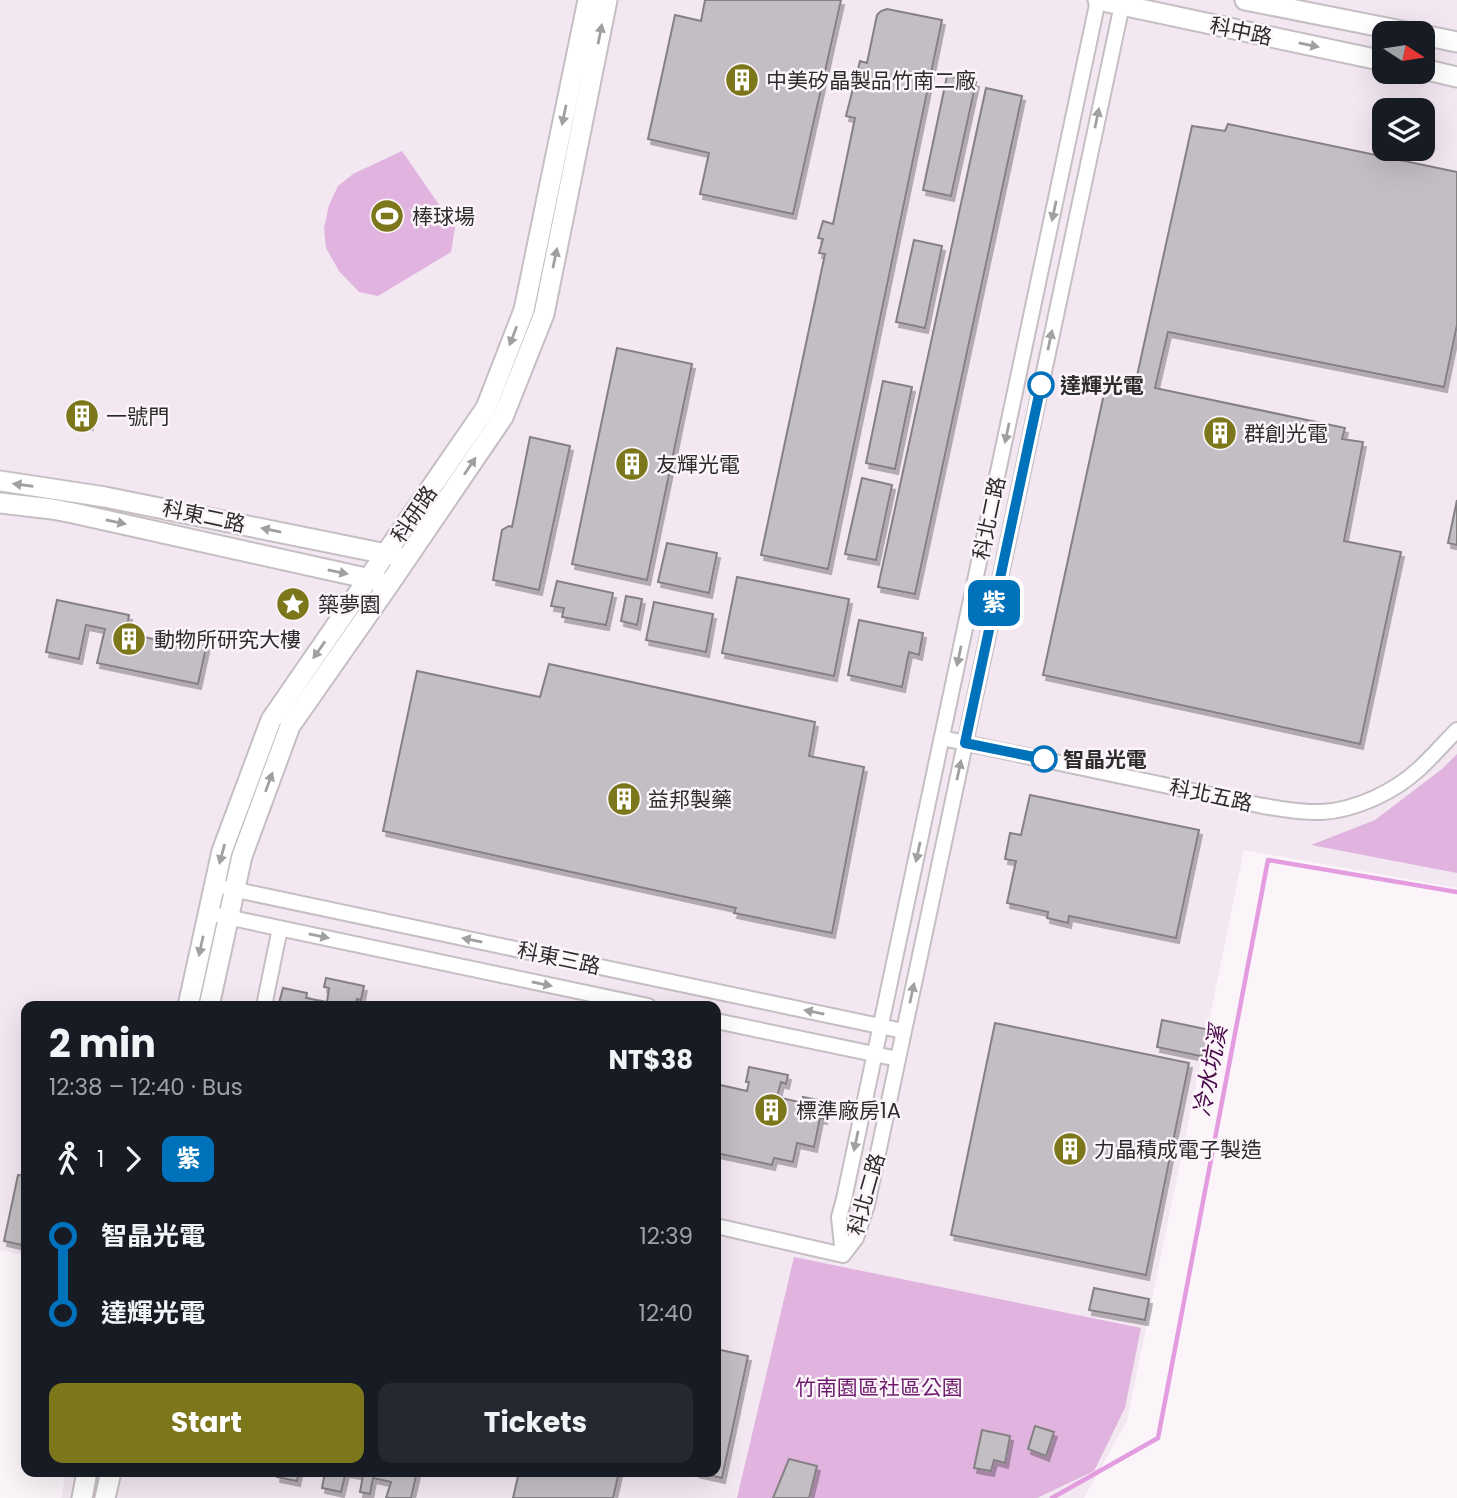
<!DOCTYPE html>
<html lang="en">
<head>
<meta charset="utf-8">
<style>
  body { margin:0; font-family:Poppins,"Noto Sans TC",sans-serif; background:#242831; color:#f1f3f6; height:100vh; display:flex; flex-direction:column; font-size:26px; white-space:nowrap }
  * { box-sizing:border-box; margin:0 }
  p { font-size:23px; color:#9ea1a6 }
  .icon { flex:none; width:38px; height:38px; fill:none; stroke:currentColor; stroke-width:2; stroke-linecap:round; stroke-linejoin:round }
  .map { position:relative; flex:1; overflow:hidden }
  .details { position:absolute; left:21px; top:1001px; width:700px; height:476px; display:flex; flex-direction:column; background:#171b24; border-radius:14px; box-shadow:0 7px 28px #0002 }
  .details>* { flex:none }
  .badge { padding:0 14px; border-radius:10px; font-size:24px; line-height:46px }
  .needle { width:46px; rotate:102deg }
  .tools { position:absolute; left:1372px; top:21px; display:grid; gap:14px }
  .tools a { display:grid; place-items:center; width:63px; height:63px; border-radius:14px; background:#171b24; box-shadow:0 7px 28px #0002; font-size:35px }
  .map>.badge { position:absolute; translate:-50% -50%; box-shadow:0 0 0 4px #fff }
  .legs { display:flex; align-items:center; gap:10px; height:77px; padding:0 28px; font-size:23px }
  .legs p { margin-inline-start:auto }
  .head { display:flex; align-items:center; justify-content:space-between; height:119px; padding:0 28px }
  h1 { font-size:38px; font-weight:700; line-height:52px }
  .action { display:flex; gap:14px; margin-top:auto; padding:14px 28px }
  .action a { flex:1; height:80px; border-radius:14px; background:#7c771b; color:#fff; font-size:28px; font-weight:700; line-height:80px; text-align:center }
  .action a+a { background:#242831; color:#f1f3f6 }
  ul { padding:0 28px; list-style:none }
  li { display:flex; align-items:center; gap:24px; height:77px; font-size:26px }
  li i { display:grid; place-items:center; width:10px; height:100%; margin:0 9px; background:currentColor }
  li i::after { content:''; width:18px; height:18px; margin:-9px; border:5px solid; border-radius:50%; background:#171b24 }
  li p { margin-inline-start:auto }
  li:first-child i { background:linear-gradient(#0000 50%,currentColor 0) }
  li:last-child i { background:linear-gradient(currentColor 50%,#0000 0) }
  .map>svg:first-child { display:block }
  .built { fill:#f3e7f2; fill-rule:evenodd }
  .green { fill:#e0b4de }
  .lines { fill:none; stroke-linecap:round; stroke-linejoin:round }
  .stream { stroke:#e29cdf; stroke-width:4.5 }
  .building { fill:#c3bec3; stroke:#858084; stroke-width:2; filter:url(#shadow) }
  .minor-casing { stroke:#c5bfc4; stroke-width:18 }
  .tertiary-casing { stroke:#c5bfc4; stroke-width:23 }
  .minor { stroke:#fff; stroke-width:14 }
  .tertiary { stroke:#fff; stroke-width:19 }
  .oneway { fill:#a0a0a0 }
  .line-1-casing { stroke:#fff; stroke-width:16 }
  .line-1 { stroke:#0072bc; stroke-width:10 }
  .stop-1-dot { fill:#fff; stroke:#0072bc; stroke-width:3.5 }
  .labels { text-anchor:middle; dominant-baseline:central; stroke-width:5; stroke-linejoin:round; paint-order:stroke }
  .street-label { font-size:21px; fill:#2d2b2d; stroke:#fbf5fa }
  .poi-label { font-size:21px; fill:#2d2b2d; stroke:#fbf5fa; text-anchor:start }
  .stop-label { font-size:21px; font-weight:bold; fill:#2d2b2d; stroke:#fbf5fa; text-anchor:start }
  .park-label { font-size:21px; fill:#6e1c6e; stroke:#fbf5fa }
  .water-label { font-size:23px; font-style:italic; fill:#490949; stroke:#fbf5fa }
</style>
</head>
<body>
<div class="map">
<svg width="1457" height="1498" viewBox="0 0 1457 1498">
  <defs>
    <filter id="shadow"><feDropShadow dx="3" dy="5" stdDeviation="0" flood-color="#0004"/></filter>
  </defs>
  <rect width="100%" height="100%" fill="#fbf5fa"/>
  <!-- built -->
  <path class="built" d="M 0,0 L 1457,0 L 1457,888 L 1244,850 L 1127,1421 L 1084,1498 L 61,1498 L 66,1472 L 716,1472 L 716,1006 L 26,1006 L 26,1256 L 0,1250 ZM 1384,33 L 1423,33 L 1423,72 L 1384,72 ZM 1384,110 L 1423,110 L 1423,149 L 1384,149 Z"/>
  <!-- green -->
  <path class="green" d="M 402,151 L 455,228 L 451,252 L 378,296 L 359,292 L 339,271 L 326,248 L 324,228 L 329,205 L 338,186 L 353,174 Z
    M 1457,754 L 1457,873 L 1311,845 L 1375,820 L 1442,769 Z
    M 794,1257 L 1141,1328 L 1125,1408 L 1094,1471 L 1037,1498 L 737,1498 Z"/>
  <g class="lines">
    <!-- stream -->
    <path class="stream" d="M 1052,1498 L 1158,1438 L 1268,860 L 1457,892"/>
  </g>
  <!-- building -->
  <path class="building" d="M 705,0 L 841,0 L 793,214 L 700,194 L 709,153 L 648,139 L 675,15 L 701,21 Z
    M 887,9 L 942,20 L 828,569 L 761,555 L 825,254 L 819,253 L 823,239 L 818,238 L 823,221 L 833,224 L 855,118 L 846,116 L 860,61 L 867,63 L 877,15 L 881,11 Z
    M 947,76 L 976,82 L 951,196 L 923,190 Z
    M 986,88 L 1022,96 L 915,594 L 878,587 Z
    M 1228,124 L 1457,172 L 1457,325 L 1444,387 L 1168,332 L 1155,388 L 1345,428 L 1342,439 L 1363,442 L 1344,541 L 1401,552 L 1360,744 L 1043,675 L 1107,380 L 1135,385 L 1192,126 L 1225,131 Z
    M 914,240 L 942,246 L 925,328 L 896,322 Z
    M 617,348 L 692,364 L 647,580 L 572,564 Z
    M 883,381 L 912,387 L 895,469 L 866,463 Z
    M 74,408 L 92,410 L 90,425 L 72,422 Z
    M 530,437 L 570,446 L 539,590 L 493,580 L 502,530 L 509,526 L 512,527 Z
    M 862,478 L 892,485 L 876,560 L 845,554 Z
    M 1457,500 L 1457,545 L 1448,543 Z
    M 667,543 L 717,553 L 709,593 L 658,582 Z
    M 737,577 L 849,599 L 834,676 L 722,653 Z
    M 557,581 L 613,593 L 606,625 L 562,617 L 564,608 L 551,606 Z
    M 626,596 L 642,599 L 637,625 L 621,621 Z
    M 57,600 L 129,615 L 126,633 L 171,643 L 172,636 L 207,643 L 198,684 L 97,663 L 105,629 L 86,625 L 79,659 L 46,652 Z
    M 654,602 L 713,614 L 706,652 L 646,640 Z
    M 859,620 L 923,633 L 919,655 L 909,652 L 902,687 L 848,675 Z
    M 549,664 L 815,722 L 809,756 L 864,767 L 832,933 L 734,913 L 736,908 L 383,831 L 417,671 L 540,697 Z
    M 1030,795 L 1199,830 L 1176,938 L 1069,916 L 1068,923 L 1047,918 L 1048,912 L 1007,903 L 1016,861 L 1005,859 L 1010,833 L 1021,835 Z
    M 326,978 L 364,986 L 361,1000 L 357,999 L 356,1006 L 282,1006 L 283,1004 L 279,1003 L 283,988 L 307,993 L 306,998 L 327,1002 L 329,988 L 324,987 Z
    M 1162,1020 L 1210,1030 L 1205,1057 L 1157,1047 Z
    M 995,1023 L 1189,1063 L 1146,1275 L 951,1235 Z
    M 749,1067 L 788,1075 L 786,1084 L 781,1082 L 777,1097 L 803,1103 L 803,1097 L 828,1102 L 824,1119 L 820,1118 L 814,1147 L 797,1143 L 793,1162 L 774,1158 L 772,1165 L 716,1153 L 716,1084 L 747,1091 L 749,1082 L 746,1082 Z
    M 18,1175 L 26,1176 L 26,1246 L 4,1241 Z
    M 1094,1288 L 1149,1299 L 1145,1320 L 1089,1310 Z
    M 716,1349 L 748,1356 L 722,1478 L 695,1472 L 716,1472 Z
    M 1035,1426 L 1054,1432 L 1046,1456 L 1028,1449 Z
    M 982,1430 L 1010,1436 L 1005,1463 L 994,1460 L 991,1471 L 974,1468 Z
    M 789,1459 L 817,1466 L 809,1498 L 773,1498 Z
    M 278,1472 L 299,1472 L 297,1481 L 277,1477 Z
    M 325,1472 L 417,1472 L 411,1498 L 386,1498 L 391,1482 L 373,1478 L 370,1494 L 360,1492 L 363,1475 L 346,1472 L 341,1492 L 322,1488 Z
    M 519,1472 L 619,1472 L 613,1498 L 513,1498 Z"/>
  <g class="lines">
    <!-- minor casing -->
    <g class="minor-casing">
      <path id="minor" d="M 942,738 L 1263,806 C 1282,809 1302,813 1322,812 C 1356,810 1394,792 1419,769 C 1432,757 1444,743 1457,730
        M 227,888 L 903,1031
        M 208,913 L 648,1006
        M 264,1006 L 280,928
        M 716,1021 L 898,1059
        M 716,1226 L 843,1255
        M 843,1255 L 856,1238 L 867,1205 L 1123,0
        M 843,1255 L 839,1217 L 844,1199 L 1098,0"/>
    </g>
    <!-- tertiary casing -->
    <g class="tertiary-casing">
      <path id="tertiary" d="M 1098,0 L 1384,61
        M 1245,0 L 1412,33
        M 1423,35 L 1457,42
        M 1423,69 L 1457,77
        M 0,481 L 105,497 L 396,556
        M 0,503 L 52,509 L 73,513 L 379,581
        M 188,1006 L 222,851 L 271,720 L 486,408 L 524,310 L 588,0
        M 209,1006 L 242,856 L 290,726 L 390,583 L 503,417 L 544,314 L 607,0
        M 82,1498 L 87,1472
        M 105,1498 L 111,1472"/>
    </g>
    <!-- minor -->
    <use href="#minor" class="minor"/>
    <!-- tertiary -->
    <use href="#tertiary" class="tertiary"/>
  </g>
  <!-- one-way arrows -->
  <defs><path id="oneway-solid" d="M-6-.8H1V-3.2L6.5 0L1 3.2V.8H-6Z" transform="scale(1.75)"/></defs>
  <g class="oneway">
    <use href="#oneway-solid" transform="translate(600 34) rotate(-79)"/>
    <use href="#oneway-solid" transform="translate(1309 45) rotate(12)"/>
    <use href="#oneway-solid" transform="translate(564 115) rotate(102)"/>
    <use href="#oneway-solid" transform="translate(1097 118) rotate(-78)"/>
    <use href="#oneway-solid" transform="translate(1054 211) rotate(102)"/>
    <use href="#oneway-solid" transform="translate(555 258) rotate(-78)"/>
    <use href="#oneway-solid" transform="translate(513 336) rotate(111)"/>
    <use href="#oneway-solid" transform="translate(1050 340) rotate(-78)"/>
    <use href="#oneway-solid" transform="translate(1007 433) rotate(102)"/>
    <use href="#oneway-solid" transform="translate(470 466) rotate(-56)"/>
    <use href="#oneway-solid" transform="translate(23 485) rotate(-172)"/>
    <use href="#oneway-solid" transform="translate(116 522) rotate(12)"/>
    <use href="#oneway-solid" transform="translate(271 530) rotate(-168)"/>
    <use href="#oneway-solid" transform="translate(338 572) rotate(12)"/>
    <use href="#oneway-solid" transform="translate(319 650) rotate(125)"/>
    <use href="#oneway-solid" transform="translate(959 656) rotate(102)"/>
    <use href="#oneway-solid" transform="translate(959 770) rotate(-78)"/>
    <use href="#oneway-solid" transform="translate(269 782) rotate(-70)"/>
    <use href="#oneway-solid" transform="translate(918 852) rotate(102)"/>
    <use href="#oneway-solid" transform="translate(222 854) rotate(105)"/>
    <use href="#oneway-solid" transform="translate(319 936) rotate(12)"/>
    <use href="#oneway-solid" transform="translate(472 940) rotate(-168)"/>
    <use href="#oneway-solid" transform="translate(201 946) rotate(102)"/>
    <use href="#oneway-solid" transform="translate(542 984) rotate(12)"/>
    <use href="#oneway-solid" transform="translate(912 993) rotate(-78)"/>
    <use href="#oneway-solid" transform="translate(814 1012) rotate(-168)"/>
    <use href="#oneway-solid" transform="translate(856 1141) rotate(102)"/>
  </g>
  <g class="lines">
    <!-- line-1 casing -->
    <g class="line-1-casing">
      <path id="line-1" d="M 1041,385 L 965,743 L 1044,759"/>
    </g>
    <!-- line-1 -->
    <use href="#line-1" class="line-1"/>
  </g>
  <!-- icons -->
  <defs>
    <g id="building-disc" transform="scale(1.75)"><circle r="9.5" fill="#7c771b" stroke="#fbf5fa"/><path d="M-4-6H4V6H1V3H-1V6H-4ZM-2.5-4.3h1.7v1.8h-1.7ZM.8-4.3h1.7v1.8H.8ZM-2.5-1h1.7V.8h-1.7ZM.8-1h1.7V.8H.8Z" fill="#fff"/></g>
    <g id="stadium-disc" transform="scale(1.75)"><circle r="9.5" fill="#7c771b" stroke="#fbf5fa"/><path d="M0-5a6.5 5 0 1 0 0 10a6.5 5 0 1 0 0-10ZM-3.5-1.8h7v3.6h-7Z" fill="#fff"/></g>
    <g id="sight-disc" transform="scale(1.75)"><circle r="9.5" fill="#7c771b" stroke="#fbf5fa"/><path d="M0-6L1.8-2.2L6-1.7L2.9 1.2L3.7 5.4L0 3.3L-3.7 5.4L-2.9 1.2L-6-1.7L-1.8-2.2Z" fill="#fff"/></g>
  </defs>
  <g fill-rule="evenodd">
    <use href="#building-disc" x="742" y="80"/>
    <use href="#stadium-disc" x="387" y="216"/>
    <use href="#building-disc" x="82" y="416"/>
    <use href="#building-disc" x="1220" y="433"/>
    <use href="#building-disc" x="632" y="464"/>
    <use href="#sight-disc" x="293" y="604"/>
    <use href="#building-disc" x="129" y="639"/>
    <use href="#building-disc" x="624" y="799"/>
    <use href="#building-disc" x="771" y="1110"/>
    <use href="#building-disc" x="1070" y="1149"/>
  </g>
  <!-- markers -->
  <g class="stop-1-dot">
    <circle cx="1041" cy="385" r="12"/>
    <circle cx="1044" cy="759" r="12"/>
  </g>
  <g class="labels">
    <!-- street labels -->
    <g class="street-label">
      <text transform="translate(1241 31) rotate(12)">科中路</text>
      <text transform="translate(414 514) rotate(-56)">科研路</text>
      <text transform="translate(204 516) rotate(12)">科東二路</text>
      <text transform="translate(989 518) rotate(-78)">科北二路</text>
      <text transform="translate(1211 795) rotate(12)">科北五路</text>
      <text transform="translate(559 958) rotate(12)">科東三路</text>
      <text transform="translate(866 1194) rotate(-74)">科北二路</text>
    </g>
    <!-- poi labels -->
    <g class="poi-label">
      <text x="766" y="80">中美矽晶製品竹南二廠</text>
      <text x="412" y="216">棒球場</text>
      <text x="106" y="416">一號門</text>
      <text x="1244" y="433">群創光電</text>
      <text x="656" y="464">友輝光電</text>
      <text x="318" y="604">築夢園</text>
      <text x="154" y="639">動物所研究大樓</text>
      <text x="648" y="799">益邦製藥</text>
      <text x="796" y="1110">標準廠房1A</text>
      <text x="1094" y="1149">力晶積成電子製造</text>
    </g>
    <!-- stop labels -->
    <g class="stop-label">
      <text x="1060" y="385">達輝光電</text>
      <text x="1063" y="759">智晶光電</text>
    </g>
    <!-- park labels -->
    <g class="park-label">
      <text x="879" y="1387">竹南園區社區公園</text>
    </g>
    <!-- water labels -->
    <g class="water-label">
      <text transform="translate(1210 1071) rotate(-79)">冷水坑溪</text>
    </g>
  </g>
</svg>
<div class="tools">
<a><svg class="needle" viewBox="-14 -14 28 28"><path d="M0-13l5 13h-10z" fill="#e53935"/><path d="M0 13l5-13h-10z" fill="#9ea1a6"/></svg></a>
<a><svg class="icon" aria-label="layers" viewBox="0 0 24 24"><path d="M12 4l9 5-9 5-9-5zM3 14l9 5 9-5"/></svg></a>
</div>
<b class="badge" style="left:994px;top:603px;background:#0072bc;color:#fff">紫</b>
<section class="details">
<div class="head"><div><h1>2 min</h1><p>12:38 – 12:40 · Bus</p></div><b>NT$38</b></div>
<div class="legs"><svg class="icon" aria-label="walk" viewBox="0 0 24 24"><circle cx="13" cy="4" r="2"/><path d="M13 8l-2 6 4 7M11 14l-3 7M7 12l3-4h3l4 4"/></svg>1<svg class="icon" aria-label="forward" viewBox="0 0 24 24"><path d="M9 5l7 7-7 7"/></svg><b class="badge" style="background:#0072bc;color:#fff">紫</b></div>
<ul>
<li><i style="color:#0072bc"></i><b>智晶光電</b><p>12:39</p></li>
<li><i style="color:#0072bc"></i><b>達輝光電</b><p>12:40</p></li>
</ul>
<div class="action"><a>Start</a><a>Tickets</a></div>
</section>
</div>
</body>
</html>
